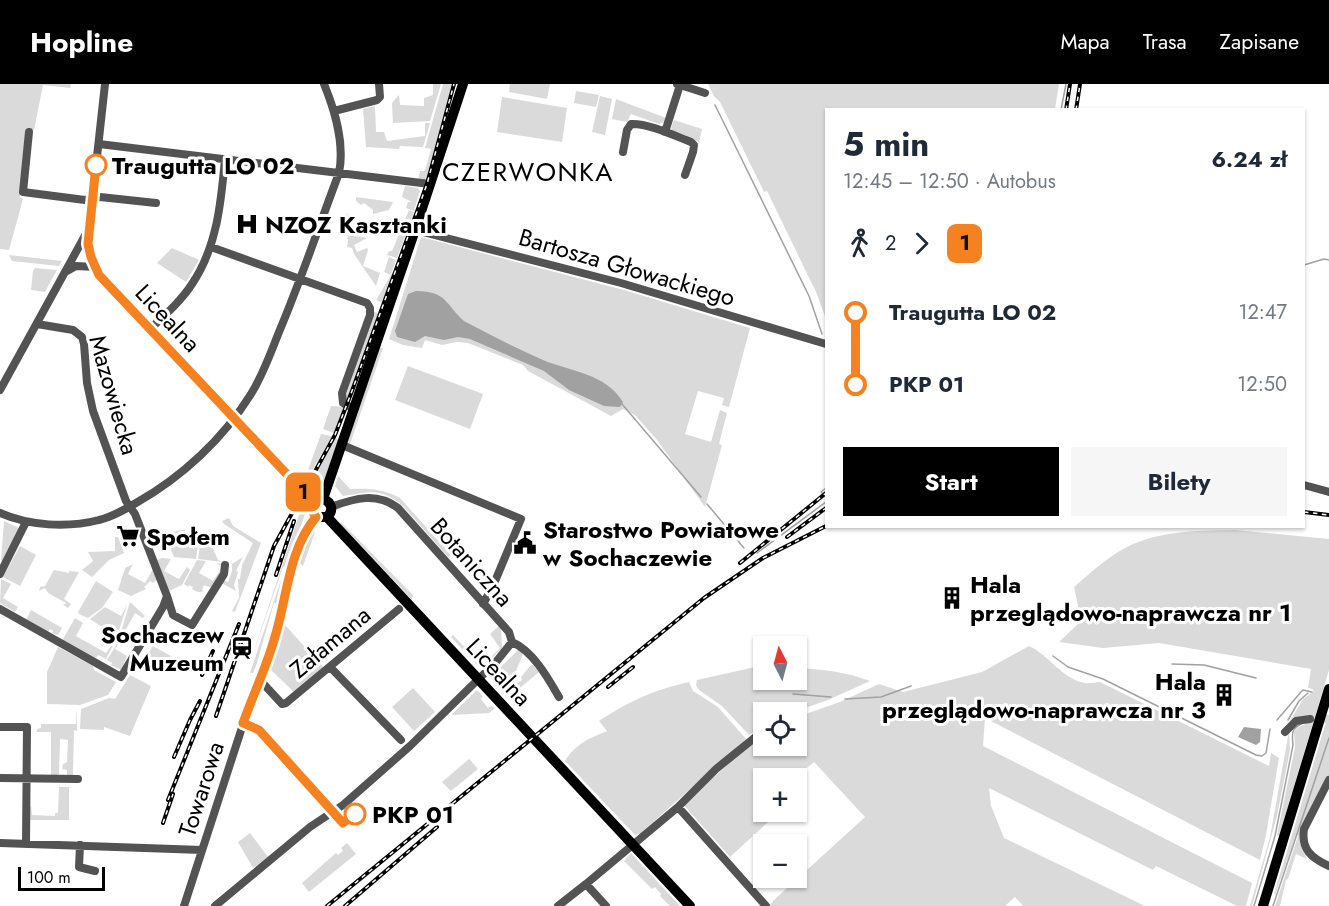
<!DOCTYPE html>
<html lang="pl">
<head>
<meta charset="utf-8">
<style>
  body { margin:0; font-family:Jost,sans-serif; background:#f6f6f7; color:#1f2937; height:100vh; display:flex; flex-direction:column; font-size:22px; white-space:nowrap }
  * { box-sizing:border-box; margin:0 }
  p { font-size:20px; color:#747a83 }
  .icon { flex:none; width:33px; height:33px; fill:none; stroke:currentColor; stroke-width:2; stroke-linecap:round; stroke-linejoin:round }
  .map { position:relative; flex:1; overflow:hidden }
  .details { position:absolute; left:825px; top:24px; width:480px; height:420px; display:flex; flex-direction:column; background:#fff; border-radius:0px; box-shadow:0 2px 4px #0004 }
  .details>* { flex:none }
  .badge { padding:0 12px; border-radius:9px; font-size:21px; line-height:39px }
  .needle { width:39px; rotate:354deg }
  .controls { position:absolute; left:753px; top:552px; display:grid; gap:12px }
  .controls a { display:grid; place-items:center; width:54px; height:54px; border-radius:0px; background:#fff; box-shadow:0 2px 4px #0004; font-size:30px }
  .scale { position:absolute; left:18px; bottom:15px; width:87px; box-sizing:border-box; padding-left:6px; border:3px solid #000; border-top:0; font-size:16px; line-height:21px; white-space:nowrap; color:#000; -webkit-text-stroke:4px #fff; paint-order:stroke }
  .map>.badge { position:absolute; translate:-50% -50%; box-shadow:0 0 0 3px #fff }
  .legs { display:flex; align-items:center; gap:9px; height:66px; padding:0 18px; font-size:20px }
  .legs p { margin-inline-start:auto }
  .headline { display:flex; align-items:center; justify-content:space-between; height:102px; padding:0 18px }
  h1 { font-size:33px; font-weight:700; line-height:45px }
  .cta { display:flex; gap:12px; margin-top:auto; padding:12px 18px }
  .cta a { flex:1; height:69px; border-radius:0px; background:#000; color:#fff; font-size:24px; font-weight:700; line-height:69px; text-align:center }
  .cta a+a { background:#f6f6f7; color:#1f2937 }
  ul { padding:0 18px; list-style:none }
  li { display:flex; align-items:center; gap:21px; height:72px; font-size:22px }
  li i { display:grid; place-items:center; width:9px; height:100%; margin:0 8px; background:currentColor }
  li i::after { content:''; width:15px; height:15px; margin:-8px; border:4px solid; border-radius:50%; background:#fff }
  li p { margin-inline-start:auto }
  li:first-child i { background:linear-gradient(#0000 50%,currentColor 0) }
  li:last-child i { background:linear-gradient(currentColor 50%,#0000 0) }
  header { display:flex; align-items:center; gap:36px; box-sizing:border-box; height:84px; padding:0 30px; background:#000; color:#fff }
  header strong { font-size:28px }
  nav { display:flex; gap:33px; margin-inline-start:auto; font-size:21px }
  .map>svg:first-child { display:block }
  .green { fill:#dadada }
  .water { fill:#a1a1a1 }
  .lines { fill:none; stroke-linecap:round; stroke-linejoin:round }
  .stream { stroke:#a1a1a1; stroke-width:1.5 }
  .minor-tunnel { stroke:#d9d9d9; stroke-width:8; stroke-dasharray:8 4; stroke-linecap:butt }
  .minor { stroke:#535353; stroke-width:8 }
  .major { stroke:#000; stroke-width:10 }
  .rail-casing { stroke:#000; stroke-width:4 }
  .rail { stroke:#fff; stroke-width:1.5; stroke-dasharray:4.5; stroke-linecap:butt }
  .line-1-casing { stroke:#fff; stroke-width:14 }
  .line-1 { stroke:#f58220; stroke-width:9 }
  .stop-1-dot { fill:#fff; stroke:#f58220; stroke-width:3 }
  .labels { text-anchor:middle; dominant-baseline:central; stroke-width:6; stroke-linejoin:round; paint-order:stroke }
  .stop-label { font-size:24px; font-weight:bold; fill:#000; stroke:#fff; text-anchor:start }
  .poi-label { font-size:24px; font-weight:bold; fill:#000; stroke:#fff; text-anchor:start }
  .street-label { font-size:24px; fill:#000; stroke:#fff }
  .neighbourhood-label { font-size:26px; letter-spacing:1.5px; fill:#000; stroke:#fff }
</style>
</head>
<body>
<header>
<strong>Hopline</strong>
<nav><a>Mapa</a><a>Trasa</a><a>Zapisane</a></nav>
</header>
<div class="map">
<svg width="1329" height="822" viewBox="0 0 1329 822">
  <rect width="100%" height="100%" fill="#fff"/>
  <!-- green -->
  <path class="green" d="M 0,0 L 71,0 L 70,4 L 43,1 L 34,46 L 27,45 L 20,113 L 23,115 L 9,166 L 0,165 Z
    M 433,0 L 441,0 L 430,37 L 393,39 L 392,19 L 399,11 L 400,21 L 424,22 L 424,14 L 433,11 Z
    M 443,0 L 452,0 L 426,96 L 418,96 L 420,87 L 425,87 L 431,65 L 425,64 Z
    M 510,0 L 550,0 L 547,15 L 509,8 Z
    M 708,0 L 1059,0 L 1055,25 L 826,26 L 826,235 L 816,208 L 767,107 L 764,108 L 720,18 L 714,12 Z
    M 576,7 L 599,11 L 596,23 L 574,19 Z
    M 600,12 L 612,15 L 605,51 L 592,48 Z
    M 502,13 L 567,24 L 562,58 L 497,48 Z
    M 616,15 L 666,34 L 664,38 L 659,40 L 631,30 L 627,38 L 612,35 Z
    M 375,22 L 376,48 L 384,48 L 387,57 L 425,52 L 425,39 L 430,39 L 423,63 L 400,62 L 399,65 L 366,63 L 363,25 Z
    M 674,36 L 702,45 L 699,58 L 674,49 L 671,44 Z
    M 405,102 L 418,104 L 420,107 L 414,127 L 406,124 L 408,118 L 412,118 L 402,113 Z
    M 356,113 L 393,118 L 389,126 L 373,130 L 373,126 L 364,119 L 361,121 L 356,117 Z
    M 409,126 L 414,128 L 397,174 L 387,171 L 389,167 L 392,167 Z
    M 344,130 L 353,131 L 350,151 L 367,154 L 354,161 L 357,168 L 367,164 L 368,166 L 363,182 L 380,189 L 376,202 L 354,170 L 352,164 L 347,163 L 348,156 Z
    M 421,153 L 624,206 L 750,244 L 729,323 L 722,321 L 724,314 L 698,307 L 685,350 L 711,358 L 720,326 L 727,329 L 719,360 L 722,361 L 705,423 L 657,356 L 635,331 L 623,325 L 611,332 L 528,287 L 523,281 L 468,259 L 457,258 L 442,261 L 425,256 L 422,264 L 403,261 L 389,255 Z
    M 172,164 L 199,176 L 186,198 L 157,179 Z
    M 9,171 L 62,177 L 59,182 L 12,177 Z
    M 389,173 L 396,176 L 391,190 L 393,191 L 383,219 L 376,216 L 391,191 L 384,188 Z
    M 35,184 L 57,186 L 45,208 L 31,206 L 33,187 Z
    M 371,226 L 379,230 L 346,318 L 344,304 Z
    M 378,264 L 383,264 L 350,360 L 347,359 Z
    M 408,282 L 483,310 L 470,345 L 395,316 Z
    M 331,322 L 345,323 L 334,349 L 323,345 Z
    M 321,350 L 332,352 L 305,399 L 304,397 Z
    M 335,353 L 339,356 L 323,400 L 311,405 L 309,403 Z
    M 338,392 L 350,405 C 369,404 384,405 400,414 L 451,471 L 448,473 L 403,422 C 378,402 370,409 343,412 L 335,402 Z
    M 301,415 L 307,424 L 288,481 L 283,483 L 247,587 L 303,419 Z
    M 229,434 L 233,442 L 261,459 L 235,528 L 232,527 L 239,514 L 238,495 L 240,495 L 242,481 L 253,459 L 224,440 L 222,437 Z
    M 4,437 L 21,445 L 3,479 L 1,476 Z
    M 341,438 L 413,511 L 412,516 L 341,440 Z
    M 186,445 L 179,457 L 194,465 L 199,457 L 196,475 L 174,473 L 168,458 L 171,456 L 168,449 Z
    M 311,446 L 315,448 L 303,482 L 298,477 L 302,463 Z
    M 1235,446 L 1329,455 L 1329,586 L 1279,752 L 1277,751 L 1295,663 L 1294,648 L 1297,644 L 1310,638 L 1290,637 L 1303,615 L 1314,607 L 1312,605 L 1308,604 L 1311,585 L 1159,559 L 1103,564 L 1059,558 L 1080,538 L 1080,531 L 1074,503 C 1088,491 1102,478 1118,468 C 1153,446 1196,447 1235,446 Z
    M 211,448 L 211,450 L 207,451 L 218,476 L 223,478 L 198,475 L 201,453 Z
    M 115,453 L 118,453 L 124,469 L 109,476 L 92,493 L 82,486 L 93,477 L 88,468 L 115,467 Z
    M 20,462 L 36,471 L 20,502 L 3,493 Z
    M 243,473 L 236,487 L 238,488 L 234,501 L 236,507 L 221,499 L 223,496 L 228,498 L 232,487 L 232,480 Z
    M 162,474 L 171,475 L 164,487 L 179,495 L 187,483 L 190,486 L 182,501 L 169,507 L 157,476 Z
    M 197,476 L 206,477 L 199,489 L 213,497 L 222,483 L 217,479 L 223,480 L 223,486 L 212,504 L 204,501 L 202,506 L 204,507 C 199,509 197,508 192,505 L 193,503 L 189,501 L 188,503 L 184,500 Z
    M 133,480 L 128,490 L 145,499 L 153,485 L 158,495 L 153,499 L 150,497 L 144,503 L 146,505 L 131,512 L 118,506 L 125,484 Z
    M 288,483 L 279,519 L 274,519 L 256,582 L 253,589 L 250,589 L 285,484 Z
    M 54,486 L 69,489 L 69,487 L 79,488 L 64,515 L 71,520 L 68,524 L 63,521 L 66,519 L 48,509 L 45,504 L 39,507 L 40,503 L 45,502 Z
    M 1,495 L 11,500 L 3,514 L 18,523 L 15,528 L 0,519 Z
    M 96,497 L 113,508 L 102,524 L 88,534 L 79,530 L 78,528 Z
    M 130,518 L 145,532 L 143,534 L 135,529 L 115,565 L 127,572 L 121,586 L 111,581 L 112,579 L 107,576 L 118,558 Z
    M 127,521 L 117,553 L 90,535 L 105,523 L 121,532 Z
    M 31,526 L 62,544 L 58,551 L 52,549 L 53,547 L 50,545 L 48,548 L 26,536 Z
    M 75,534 L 83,539 L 76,552 L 106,569 L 114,557 L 115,558 L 106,575 L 98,571 L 96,574 L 64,557 L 63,555 Z
    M 285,541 L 324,584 L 295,609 L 271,586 Z
    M 499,542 L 501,544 L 502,564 L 481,585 L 451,553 L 453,551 L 482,582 L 500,564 L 490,550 Z
    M 153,562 L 171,572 L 165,583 L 146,573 Z
    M 1029,562 C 1049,571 1062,595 1085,599 C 1089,600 1095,598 1100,598 L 1269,682 L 1271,669 L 1279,674 L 1266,751 L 1260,776 L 985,634 L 983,662 L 1252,799 L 1246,822 L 1237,822 L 1156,782 L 1153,786 L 989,704 L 991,722 L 1004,754 L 1145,822 L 1023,822 L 1015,813 L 1005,822 L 771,822 L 770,821 L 774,816 L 865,733 L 814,678 L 795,694 L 764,694 L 764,728 L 779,728 L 730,773 L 683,720 L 759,653 L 763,656 L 764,662 L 771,663 L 796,662 L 797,633 L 840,618 L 879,600 L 903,608 L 982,588 Z
    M 58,563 L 93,582 L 94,586 L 116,598 L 108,611 L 80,621 L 47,620 L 47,588 Z
    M 519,565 L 523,570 L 516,587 L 508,594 L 505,591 L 494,597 L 491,593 Z
    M 531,581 L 533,581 L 539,588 L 508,614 L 504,610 L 522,596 L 521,593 Z
    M 755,583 L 763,583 L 764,596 L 796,596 L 797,584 C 821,585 847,588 870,597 L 828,616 L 793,628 L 764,628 L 763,643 L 749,651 L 722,622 L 699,606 L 696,601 L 697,596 Z
    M 130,591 L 151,602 L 130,652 L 104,643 L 104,646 L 80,645 L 81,625 L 109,614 L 115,615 Z
    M 689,598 L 693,607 L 718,623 L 746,655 L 641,749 L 635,751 L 565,677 C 575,660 590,654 607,647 L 599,637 C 629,617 654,606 689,598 Z
    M 413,604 L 435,628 L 414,647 L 392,623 Z
    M 477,606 L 483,612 L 481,615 L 488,624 L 492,622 L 495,624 L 489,629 L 451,631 Z
    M 77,623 L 77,647 L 74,646 L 73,691 L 67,693 L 67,686 L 62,685 L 63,680 L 67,678 L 68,656 L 60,655 L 59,690 L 57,692 L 51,692 L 51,648 L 37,648 L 37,645 L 41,644 L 41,640 L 76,640 Z
    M 1326,638 L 1329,638 L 1329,691 L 1303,741 L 1302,764 L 1307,775 L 1296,770 L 1288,795 L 1286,796 L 1280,822 L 1275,822 L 1298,752 L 1296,751 L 1275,811 L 1274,810 Z
    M 1289,647 L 1290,666 L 1277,732 L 1252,822 L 1250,822 L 1270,753 Z
    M 469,675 L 478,685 L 451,707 L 442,698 Z
    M 59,703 L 69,703 L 69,736 L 29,736 L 29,722 L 31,722 L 32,731 L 55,732 L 55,729 L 58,729 Z
    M 250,749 L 268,773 L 253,784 L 238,758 Z
    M 347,759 L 356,770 L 309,808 L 302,799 L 336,769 L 338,771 L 343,767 L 341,764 Z
    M 631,769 L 680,822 L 670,822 L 660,812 L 661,810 L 655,803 L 652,805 L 624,777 Z"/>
  <!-- water -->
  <path class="water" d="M 416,207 C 448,208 444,219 464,237 C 490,251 516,264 543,276 C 572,288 605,289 623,318 L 620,323 L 604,322 L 569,306 L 544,287 L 470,255 L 458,253 L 444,256 L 425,252 L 415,258 L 397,253 L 395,247 L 408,210 Z
    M 1244,643 L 1261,645 L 1260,658 L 1256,661 L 1238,653 Z"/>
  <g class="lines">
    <!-- stream -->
    <path class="stream" d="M 715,21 L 809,212 L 822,250
      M 1061,26 L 1066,0
      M 1304,181 L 1324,175 L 1329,176
      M 622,320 L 701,413
      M 822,409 L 821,408 L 826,404
      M 707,420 L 744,464
      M 757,469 L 826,418
      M 1053,572 L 1068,583 L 1103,595 L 1256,671 L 1262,672 L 1266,669 L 1270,645
      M 1172,580 L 1204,581 L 1256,594
      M 793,610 L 831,613
      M 845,615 L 881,613 L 911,602
      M 1277,636 L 1301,608 L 1303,606 L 1312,608
      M 1288,636 L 1299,617 L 1308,609
      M 1254,822 L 1275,752 L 1293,661 C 1292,650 1291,645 1301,640
      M 1273,822 L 1329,654"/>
    <!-- minor-tunnel -->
    <path class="minor-tunnel" d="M 1310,635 L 1329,635"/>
    <!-- minor -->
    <path class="minor" d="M 105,0 L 89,145 C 89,162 91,176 100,191 L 314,419
      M 677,0 L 705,9
      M 334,27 L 377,16 L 380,13 L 379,0
      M 29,48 L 23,108 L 85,116 L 100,113 L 156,119
      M 665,48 L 680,1
      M 99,60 L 430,100
      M 623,68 L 627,46 L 631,40 C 648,39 675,52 691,58 L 694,61 L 693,68 L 685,91
      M 415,146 L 621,199 L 826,260
      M 211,163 L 367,219 L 370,224 L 370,231 L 342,309 L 343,319 L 354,325
      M 67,187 L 76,182 L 95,183
      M 150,245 C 165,231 181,217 192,200 C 217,163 221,119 225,75
      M 0,306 L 87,148
      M 342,361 L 521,435 L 493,502 L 483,520
      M 1304,401 L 1329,408
      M 331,423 C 355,414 377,408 398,424 L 509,548 L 512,558 C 533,567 548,594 559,613
      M 0,429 C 29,442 68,444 99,436 C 112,433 124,426 136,419 C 182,393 223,355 251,310 C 263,291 271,268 279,248 C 301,196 319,142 339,89 C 345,59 335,27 324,0
      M 0,490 L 26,438
      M 167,512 L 173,531 L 192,541 L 224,490 L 225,481
      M 0,525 L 121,593 L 163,523 L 167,512 L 135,430 L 126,417 L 93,327 L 87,299 L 84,260 L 82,253 L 73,246 L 37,240
      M 330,583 L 401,656
      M 259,595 L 282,620 L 286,619 L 399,525
      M 243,639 L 259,647 L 333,728
      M 0,643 L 27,643 L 26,760
      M 1285,648 L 1296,637 L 1310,635
      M 0,694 L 78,695
      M 1329,696 L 1304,745 C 1301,765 1311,774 1329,782
      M 678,723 L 766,822
      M 0,759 L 202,766
      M 80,761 L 79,783 L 95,787
      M 586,800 L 678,723 L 716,685 L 764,646
      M 184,822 L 247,628 L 274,558 L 299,459 L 308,442 L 316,433
      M 215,822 L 310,743 L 343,721 L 410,662 L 496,578 L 512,558
      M 558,822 L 586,800 L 606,822"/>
    <!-- major -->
    <path class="major" d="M 323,415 L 415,146 L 463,0
      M 323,415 L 314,419 L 312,427 L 316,433 L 327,433
      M 323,415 C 332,418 334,427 327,433
      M 327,433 L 690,822
      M 1263,822 L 1329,605"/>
    <!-- rail casing -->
    <g class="rail-casing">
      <path id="rail" d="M 1066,26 L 1070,0
        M 1076,26 L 1080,0
        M 1304,428 L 1329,431
        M 787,453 L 826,424
        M 740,479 L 826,409
        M 276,491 L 294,437
        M 202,591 L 213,567
        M 608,603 L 633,583
        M 216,632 L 274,462 L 335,351 L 352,307 L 427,100 L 454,0
        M 174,673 L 190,636 L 200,617
        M 168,716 L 239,540
        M 163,739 L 173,710
        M 327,822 L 704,514 L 763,474 L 826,442
        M 345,822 L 437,743"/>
    </g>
    <!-- rail -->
    <use href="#rail" class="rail"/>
  </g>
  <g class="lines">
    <!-- line-1 casing -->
    <g class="line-1-casing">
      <path id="line-1" d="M 96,81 L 88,160 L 91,173 L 99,191 L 314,419 L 312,427 L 316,433 C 288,466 287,516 274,556 C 266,584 253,611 243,639 L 259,646 L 343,739 L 355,730"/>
    </g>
    <!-- line-1 -->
    <use href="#line-1" class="line-1"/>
  </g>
  <!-- icons -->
  <defs>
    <g id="hospital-bare" transform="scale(1.8)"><path d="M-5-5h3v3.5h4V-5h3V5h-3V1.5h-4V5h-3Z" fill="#000" stroke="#fff" stroke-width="2.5" paint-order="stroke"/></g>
    <g id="supermarket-bare" transform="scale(1.8)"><path d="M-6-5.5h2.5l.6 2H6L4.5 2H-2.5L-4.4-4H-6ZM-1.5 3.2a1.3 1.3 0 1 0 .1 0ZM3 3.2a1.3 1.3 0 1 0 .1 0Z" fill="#000" stroke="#fff" stroke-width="2.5" paint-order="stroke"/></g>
    <g id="civic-bare" transform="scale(1.8)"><path d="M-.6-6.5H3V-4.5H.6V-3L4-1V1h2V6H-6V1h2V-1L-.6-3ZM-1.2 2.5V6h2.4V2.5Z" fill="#000" stroke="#fff" stroke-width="2.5" paint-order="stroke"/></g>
    <g id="building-bare" transform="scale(1.8)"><path d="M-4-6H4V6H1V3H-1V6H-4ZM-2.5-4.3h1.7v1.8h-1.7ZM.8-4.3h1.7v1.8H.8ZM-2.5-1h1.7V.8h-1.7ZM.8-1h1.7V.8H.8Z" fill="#000" stroke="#fff" stroke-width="2.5" paint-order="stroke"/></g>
    <g id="station-bare" transform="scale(1.8)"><path d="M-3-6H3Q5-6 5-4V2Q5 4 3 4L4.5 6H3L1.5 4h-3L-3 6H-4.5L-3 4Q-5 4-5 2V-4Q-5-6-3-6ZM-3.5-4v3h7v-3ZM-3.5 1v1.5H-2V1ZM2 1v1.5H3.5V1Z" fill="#000" stroke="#fff" stroke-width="2.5" paint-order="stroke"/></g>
  </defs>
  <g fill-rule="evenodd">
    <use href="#hospital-bare" x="247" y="140"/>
    <use href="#supermarket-bare" x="128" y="452"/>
    <use href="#civic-bare" x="525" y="459"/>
    <use href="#building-bare" x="952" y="514"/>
    <use href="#station-bare" x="242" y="564"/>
    <use href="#building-bare" x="1224" y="611"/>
  </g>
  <!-- markers -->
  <g class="stop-1-dot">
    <circle cx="96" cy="81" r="10"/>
    <circle cx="355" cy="730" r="10"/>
  </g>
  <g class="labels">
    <!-- stop labels -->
    <g class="stop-label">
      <text x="112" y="81">Traugutta LO 02</text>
      <text x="372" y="730">PKP 01</text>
    </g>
    <!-- poi labels -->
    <g class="poi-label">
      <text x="265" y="140">NZOZ Kasztanki</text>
      <text x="543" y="445">Starostwo Powiatowe<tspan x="543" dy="28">w Sochaczewie</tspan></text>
      <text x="146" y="452">Społem</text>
      <text x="970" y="500">Hala<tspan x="970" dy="28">przeglądowo-naprawcza nr 1</tspan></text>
      <text x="224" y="550" text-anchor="end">Sochaczew<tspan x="224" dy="28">Muzeum</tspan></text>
      <text x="1206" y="597" text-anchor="end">Hala<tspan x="1206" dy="28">przeglądowo-naprawcza nr 3</tspan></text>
    </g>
    <!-- street labels -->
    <g class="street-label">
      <text transform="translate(627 183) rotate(16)">Bartosza Głowackiego</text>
      <text transform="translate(168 234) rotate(47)">Licealna</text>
      <text transform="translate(114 311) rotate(74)">Mazowiecka</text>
      <text transform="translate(472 478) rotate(48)">Botaniczna</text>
      <text transform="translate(330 558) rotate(-40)">Załamana</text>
      <text transform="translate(499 588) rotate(47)">Licealna</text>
      <text transform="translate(201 705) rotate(-72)">Towarowa</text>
    </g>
    <!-- neighbourhood labels -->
    <g class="neighbourhood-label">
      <text x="528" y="88">CZERWONKA</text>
    </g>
  </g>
</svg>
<div class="controls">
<a><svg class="needle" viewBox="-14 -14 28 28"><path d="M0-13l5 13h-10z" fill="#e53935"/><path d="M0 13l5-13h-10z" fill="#747a83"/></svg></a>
<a><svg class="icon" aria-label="locate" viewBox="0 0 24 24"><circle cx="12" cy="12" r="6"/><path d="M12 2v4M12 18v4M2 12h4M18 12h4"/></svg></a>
<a>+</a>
<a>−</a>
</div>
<div class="scale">100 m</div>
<b class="badge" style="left:303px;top:408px;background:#f58220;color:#111">1</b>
<section class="details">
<div class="headline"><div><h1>5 min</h1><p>12:45 – 12:50 · Autobus</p></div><b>6.24 zł</b></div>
<div class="legs"><svg class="icon" aria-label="walk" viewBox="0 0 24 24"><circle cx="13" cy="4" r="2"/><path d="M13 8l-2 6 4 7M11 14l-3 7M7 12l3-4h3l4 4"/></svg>2<svg class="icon" aria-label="forward" viewBox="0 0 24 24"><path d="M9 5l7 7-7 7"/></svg><b class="badge" style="background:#f58220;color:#111">1</b></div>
<ul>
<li><i style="color:#f58220"></i><b>Traugutta LO 02</b><p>12:47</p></li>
<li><i style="color:#f58220"></i><b>PKP 01</b><p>12:50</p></li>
</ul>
<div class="cta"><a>Start</a><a>Bilety</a></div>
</section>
</div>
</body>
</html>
